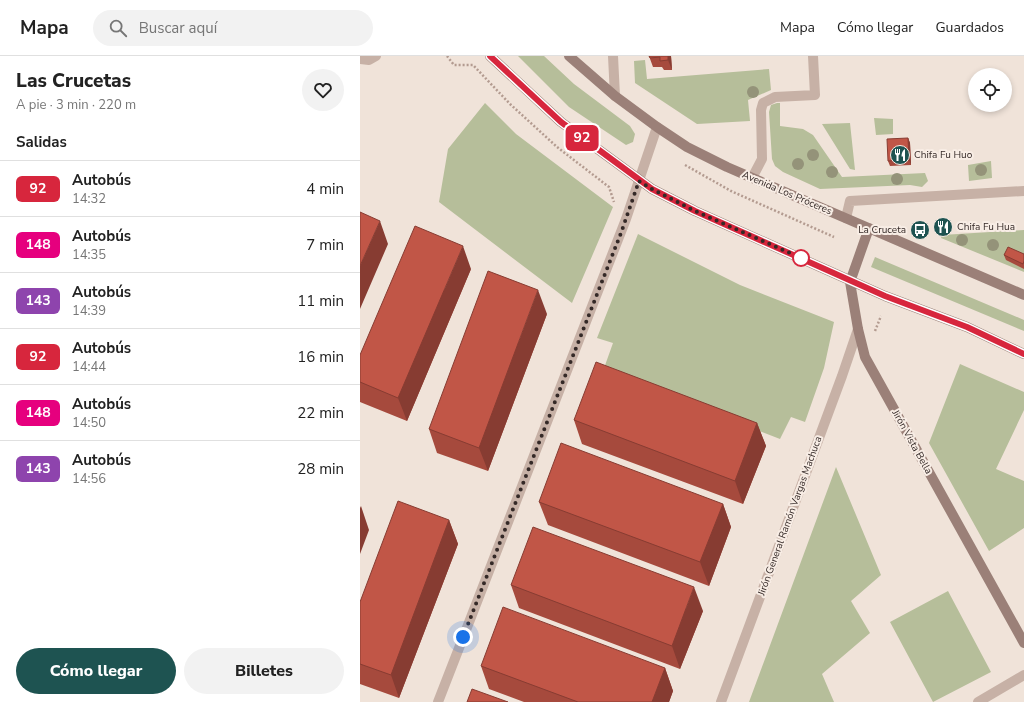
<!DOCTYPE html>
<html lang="es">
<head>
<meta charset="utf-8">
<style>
  body { margin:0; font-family:"Nunito Sans",sans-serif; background:#f2f2f2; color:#222; height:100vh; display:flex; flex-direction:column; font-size:15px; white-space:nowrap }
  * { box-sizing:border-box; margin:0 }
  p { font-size:13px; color:#767676 }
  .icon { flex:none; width:22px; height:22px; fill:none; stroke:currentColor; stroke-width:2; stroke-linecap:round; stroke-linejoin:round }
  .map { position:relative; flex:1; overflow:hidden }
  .panel { display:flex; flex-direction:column; background:#fff; width:360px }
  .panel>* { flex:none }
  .badge { padding:0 8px; border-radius:6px; font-size:14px; line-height:26px }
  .fabs { position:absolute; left:608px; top:12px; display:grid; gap:8px }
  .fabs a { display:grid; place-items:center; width:44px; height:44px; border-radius:50%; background:#fff; box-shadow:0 2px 6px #0003; font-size:20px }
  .you { position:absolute; width:20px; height:20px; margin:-10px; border:3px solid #fff; border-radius:50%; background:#1a73e8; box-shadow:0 0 0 6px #1a73e833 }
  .map>.badge { position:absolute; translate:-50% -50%; box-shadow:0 0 0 2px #fff }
  h2 { padding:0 16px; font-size:15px; line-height:36px }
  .round { display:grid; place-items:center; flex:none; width:42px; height:42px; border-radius:21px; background:#f2f2f2 }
  .summary { display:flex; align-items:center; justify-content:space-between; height:68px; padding:0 16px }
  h1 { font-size:19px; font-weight:800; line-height:30px }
  .action { display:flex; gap:8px; margin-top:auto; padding:8px 16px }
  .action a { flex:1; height:46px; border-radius:24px; background:#1e5351; color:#fff; font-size:16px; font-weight:800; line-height:46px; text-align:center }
  .action a+a { background:#f2f2f2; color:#222 }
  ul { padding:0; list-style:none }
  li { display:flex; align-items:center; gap:12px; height:56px; padding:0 16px; border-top:1px solid #e0e0e0 }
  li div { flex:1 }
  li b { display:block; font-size:15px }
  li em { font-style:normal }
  li .badge { min-width:44px; font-weight:700; text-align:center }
  header { display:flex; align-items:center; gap:24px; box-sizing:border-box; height:56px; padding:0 20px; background:#fff; border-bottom:1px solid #e0e0e0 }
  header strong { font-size:19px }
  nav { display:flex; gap:22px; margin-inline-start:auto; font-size:14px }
  .search { width:280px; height:36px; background:#f2f2f2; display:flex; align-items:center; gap:10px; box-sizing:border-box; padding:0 14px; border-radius:22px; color:#767676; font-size:15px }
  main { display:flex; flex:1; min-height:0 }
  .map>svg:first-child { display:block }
  .green { fill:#b6be9a }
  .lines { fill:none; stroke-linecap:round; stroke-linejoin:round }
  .path { stroke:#b39b90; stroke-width:2.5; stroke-dasharray:2 2; stroke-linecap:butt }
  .lane { stroke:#c7b1a6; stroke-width:10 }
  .street { stroke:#c7b1a6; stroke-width:10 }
  .secondary { stroke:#9b8078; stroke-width:10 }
  .tree { fill:#949379 }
  .wall { fill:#a64a3d }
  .shaded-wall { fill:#873c32 }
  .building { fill:#c15647; stroke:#873c32 }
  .line-casing { stroke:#fff; stroke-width:9 }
  .line { stroke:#d7263d; stroke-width:6 }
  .walk { stroke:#342927; stroke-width:4; stroke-dasharray:0 7.2 }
  .stop-dot { fill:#fff; stroke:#d7263d; stroke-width:2 }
  .labels { text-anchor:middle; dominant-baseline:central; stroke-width:4; stroke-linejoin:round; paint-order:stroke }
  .poi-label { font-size:10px; fill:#342927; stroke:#f8ede5; text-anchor:start }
  .street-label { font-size:10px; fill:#342927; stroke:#f8ede5 }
</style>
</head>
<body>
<header>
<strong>Mapa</strong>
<div class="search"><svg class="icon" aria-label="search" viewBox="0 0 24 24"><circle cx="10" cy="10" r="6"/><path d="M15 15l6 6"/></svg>Buscar aquí</div>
<nav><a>Mapa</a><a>Cómo llegar</a><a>Guardados</a></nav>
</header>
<main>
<section class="panel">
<div class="summary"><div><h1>Las Crucetas</h1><p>A pie · 3 min · 220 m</p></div><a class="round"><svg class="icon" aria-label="heart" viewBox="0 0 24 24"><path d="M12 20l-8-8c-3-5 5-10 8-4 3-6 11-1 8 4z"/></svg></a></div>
<h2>Salidas</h2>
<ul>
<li><span class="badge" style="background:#d7263d;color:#fff">92</span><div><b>Autobús</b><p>14:32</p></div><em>4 min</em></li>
<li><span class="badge" style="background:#e6007e;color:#fff">148</span><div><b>Autobús</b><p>14:35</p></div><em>7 min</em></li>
<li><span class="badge" style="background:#8e44ad;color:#fff">143</span><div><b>Autobús</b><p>14:39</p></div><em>11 min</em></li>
<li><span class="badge" style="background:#d7263d;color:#fff">92</span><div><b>Autobús</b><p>14:44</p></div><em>16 min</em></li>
<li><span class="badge" style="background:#e6007e;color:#fff">148</span><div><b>Autobús</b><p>14:50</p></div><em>22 min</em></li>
<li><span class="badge" style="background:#8e44ad;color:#fff">143</span><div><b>Autobús</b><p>14:56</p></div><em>28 min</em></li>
</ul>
<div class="action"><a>Cómo llegar</a><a>Billetes</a></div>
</section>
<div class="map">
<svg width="664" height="646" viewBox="0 0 664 646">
  <rect width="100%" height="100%" fill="#f0e3d9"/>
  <!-- green -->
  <path class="green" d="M 158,0 L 184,0 L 214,28 L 270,70 L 275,78 L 273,86 L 266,89 L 209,51 Z
    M 285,4 L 287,23 L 409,13 L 411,34 L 388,44 L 390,65 L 337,68 L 275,27 L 274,5 Z
    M 125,47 L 156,78 L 253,151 L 212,247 L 79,146 L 88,93 Z
    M 417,47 L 420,47 L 420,70 L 443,73 L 453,79 L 482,121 L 565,117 L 568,125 L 562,131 L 550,129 L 460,133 L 423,116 L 415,110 L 412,103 L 409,56 L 411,49 Z
    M 514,62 L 533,63 L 533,78 L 516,79 Z
    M 490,67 L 495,114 L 490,113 L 462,68 Z
    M 631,105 L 632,122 L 609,125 L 608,109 Z
    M 664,174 L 664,216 L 581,182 L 582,179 Z
    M 278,178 L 380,229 L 474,266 L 464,312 L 445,366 L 431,361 L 420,383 L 243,315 L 253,287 L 237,282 Z
    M 515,201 L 664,264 L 664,275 L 511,211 Z
    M 600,308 L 664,336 L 664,354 L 636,413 L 664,425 L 664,472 L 629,495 L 569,387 Z
    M 476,411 L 521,519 L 491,545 L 510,577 L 462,618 L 474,646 L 389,646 Z
    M 588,535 L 631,616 L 573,646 L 530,566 Z"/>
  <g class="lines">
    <!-- path -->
    <path class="path" d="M 87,0 L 94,9 L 113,9 L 150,48 L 197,91 L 249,131 L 254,146
      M 325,109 L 371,135 L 474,181
      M 515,275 L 521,260"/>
    <!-- lane -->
    <path class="lane" d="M 392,122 L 402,103 L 401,54 L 403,47 L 415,41 L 455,39 L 453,0"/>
    <!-- street -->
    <path class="street" d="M 253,0 L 255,40
      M 0,3 L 9,4 L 16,0
      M 486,162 L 490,145 L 664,135
      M 78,646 L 266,163 L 297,71
      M 361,646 L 482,320 L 498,273
      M 618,646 L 664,619"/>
    <!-- secondary -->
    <path class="secondary" d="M 130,0 L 201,66 L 292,133 L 335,155 L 525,240 L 607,271 L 664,298
      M 209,0 L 255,40 L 297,71 L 327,91 L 367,111 L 664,239
      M 509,172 L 490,226 L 498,273 L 505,301 L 664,587"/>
  </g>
  <!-- trees -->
  <g class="tree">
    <circle cx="393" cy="36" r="6"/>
    <circle cx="453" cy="99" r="6"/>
    <circle cx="438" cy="108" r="6"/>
    <circle cx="621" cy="114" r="6"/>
    <circle cx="472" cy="116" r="6"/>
    <circle cx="537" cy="123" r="6"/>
    <circle cx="602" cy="184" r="6"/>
    <circle cx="633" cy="189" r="6"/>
  </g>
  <!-- wall -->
  <path class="wall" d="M 289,0 L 311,0 L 312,14 L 304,14 L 302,11 L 293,11 Z
    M 548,82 L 550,87 L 551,109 L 530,110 L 528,105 Z
    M 664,198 L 664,213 L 646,204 L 644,199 Z
    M 111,213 L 47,365 L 0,346 L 0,299 Z
    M 187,258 L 128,415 L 77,397 L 69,373 Z
    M 214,364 L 397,367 L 406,390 L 383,448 L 222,388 Z
    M 179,446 L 363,448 L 371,471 L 349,530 L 188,469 Z
    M 89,464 L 98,488 L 39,642 L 0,628 L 0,546 Z
    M 151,529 L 343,555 L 320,613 L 159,552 Z
    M 121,610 L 305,612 L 313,635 L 309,646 L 164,646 L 129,633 Z"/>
  <!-- shaded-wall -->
  <path class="shaded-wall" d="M 308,0 L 311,0 L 312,14 L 308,4 Z
    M 548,82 L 550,87 L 551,109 L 549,104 Z
    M 20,165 L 28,188 L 0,253 L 0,210 Z
    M 103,190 L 111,213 L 47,365 L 38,342 Z
    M 178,234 L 187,258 L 128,415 L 119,392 Z
    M 397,367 L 406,390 L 383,448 L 375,425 Z
    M 363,448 L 371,471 L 349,530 L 340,506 Z
    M 1,450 L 9,474 L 0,498 L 0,452 Z
    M 89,464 L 98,488 L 39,642 L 31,619 Z
    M 334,531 L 343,555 L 320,613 L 312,590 Z
    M 305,612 L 313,635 L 309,646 L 292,646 Z"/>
  <!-- building -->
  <path class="building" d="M 289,0 L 308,0 L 308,4 L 300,5 L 300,1 L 290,2 Z
    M 548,82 L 549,104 L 528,105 L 527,83 Z
    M 0,156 L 20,165 L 0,210 Z
    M 55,170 L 103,190 L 38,342 L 0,326 L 0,299 Z
    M 648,191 L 664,198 L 664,205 L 663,208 L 644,199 Z
    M 128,215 L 178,234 L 119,392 L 69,373 Z
    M 236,306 L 397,367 L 375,425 L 214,364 Z
    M 201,387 L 363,448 L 340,506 L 179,446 Z
    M 38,445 L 89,464 L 31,619 L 0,608 L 0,546 Z
    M 173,471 L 334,531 L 312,590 L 151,529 Z
    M 143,551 L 305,612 L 292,646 L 218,646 L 121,610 Z
    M 112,633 L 148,646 L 107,646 Z"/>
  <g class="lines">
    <!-- line casing -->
    <g class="line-casing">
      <path id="line" d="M 130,0 L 201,66 L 292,133 L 335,155 L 525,240 L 607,271 L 664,298"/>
    </g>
    <!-- line -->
    <use href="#line" class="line"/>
    <!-- walk -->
    <path class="walk" d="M 103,581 L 261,177 L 279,125 L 292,133 L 335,155 L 448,205 L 441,202"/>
  </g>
  <!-- icons -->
  <defs>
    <g id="restaurant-disc" transform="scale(1)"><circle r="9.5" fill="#1e5351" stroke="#f8ede5"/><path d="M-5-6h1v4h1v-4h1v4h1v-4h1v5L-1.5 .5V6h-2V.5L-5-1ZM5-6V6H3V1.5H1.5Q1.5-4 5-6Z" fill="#fff"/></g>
    <g id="bus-disc" transform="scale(1)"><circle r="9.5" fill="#1e5351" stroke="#f8ede5"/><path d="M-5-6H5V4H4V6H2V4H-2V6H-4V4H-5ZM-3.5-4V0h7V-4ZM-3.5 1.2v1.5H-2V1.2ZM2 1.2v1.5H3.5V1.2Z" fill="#fff"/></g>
  </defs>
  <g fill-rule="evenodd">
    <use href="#restaurant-disc" x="540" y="99"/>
    <use href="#restaurant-disc" x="583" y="171"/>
    <use href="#bus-disc" x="560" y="174"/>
  </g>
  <!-- markers -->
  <circle class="stop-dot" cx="441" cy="202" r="8"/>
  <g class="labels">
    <!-- poi labels -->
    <g class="poi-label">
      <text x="554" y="99">Chifa Fu Huo</text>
      <text x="597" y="171">Chifa Fu Hua</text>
      <text x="546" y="174" text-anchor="end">La Cruceta</text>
    </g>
    <!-- street labels -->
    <g class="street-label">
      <text transform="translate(427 137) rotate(23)">Avenida Los Próceres</text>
      <text transform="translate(552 386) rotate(61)">Jirón Vista Bella</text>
      <text transform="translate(430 460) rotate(-70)">Jirón General Ramón Vargas Machuca</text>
    </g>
  </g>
</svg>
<div class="fabs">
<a><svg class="icon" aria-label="locate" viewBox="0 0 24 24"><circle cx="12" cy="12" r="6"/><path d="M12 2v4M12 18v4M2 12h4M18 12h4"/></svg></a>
</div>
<div class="you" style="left:103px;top:581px"></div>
<b class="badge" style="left:222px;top:82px;background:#d7263d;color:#fff">92</b>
</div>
</main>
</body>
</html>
